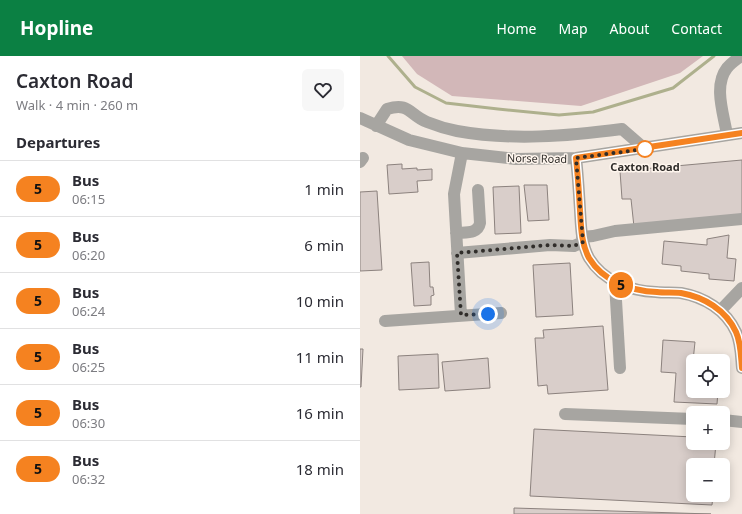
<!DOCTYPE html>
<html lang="en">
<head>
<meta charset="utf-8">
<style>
  body { margin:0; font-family:"Noto Sans",sans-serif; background:#f7f7f7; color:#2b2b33; height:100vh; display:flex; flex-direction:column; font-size:15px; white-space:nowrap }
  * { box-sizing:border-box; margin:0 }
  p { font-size:13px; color:#7c7c81 }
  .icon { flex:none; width:22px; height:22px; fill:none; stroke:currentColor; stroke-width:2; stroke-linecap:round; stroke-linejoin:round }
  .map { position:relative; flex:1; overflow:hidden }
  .side { display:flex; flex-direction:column; background:#fff; width:360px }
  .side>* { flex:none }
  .badge { padding:0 8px; border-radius:13px; font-size:14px; line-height:26px }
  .tools { position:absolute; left:326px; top:298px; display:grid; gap:8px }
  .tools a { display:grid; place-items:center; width:44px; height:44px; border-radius:6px; background:#fff; box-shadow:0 2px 10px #0003; font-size:20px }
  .you { position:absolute; width:20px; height:20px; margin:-10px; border:3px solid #fff; border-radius:50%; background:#1a73e8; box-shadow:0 0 0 6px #1a73e833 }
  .map>.badge { position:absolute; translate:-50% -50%; box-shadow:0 0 0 2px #fff }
  h2 { padding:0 16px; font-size:15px; line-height:36px }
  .round { display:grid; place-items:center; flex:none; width:42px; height:42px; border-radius:6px; background:#f7f7f7 }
  .overview { display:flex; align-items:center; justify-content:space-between; height:68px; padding:0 16px }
  h1 { font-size:19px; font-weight:600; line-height:30px }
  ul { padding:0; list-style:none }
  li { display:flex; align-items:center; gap:12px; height:56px; padding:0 16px; border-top:1px solid #e1e1e2 }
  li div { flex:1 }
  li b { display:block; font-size:15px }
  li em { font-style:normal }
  li .badge { min-width:44px; font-weight:700; text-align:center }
  header { display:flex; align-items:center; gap:24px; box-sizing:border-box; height:56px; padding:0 20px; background:#0b8043; color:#fff }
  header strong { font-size:19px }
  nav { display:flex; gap:22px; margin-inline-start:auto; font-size:14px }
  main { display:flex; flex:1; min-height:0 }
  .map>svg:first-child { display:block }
  .green { fill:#d2b7b8 }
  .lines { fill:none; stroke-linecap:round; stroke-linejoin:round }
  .stream { stroke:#aeb08d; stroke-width:3 }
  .building { fill:#d9ceca; stroke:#8c827e }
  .minor { stroke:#a7a5a1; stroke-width:12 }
  .line-casing { stroke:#fff; stroke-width:9 }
  .line { stroke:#f58220; stroke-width:6 }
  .walk { stroke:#302d2a; stroke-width:4; stroke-dasharray:0 7.2 }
  .stop-dot { fill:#fff; stroke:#f58220; stroke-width:2 }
  .labels { text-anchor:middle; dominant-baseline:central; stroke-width:3; stroke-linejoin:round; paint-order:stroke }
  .street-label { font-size:11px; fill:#302d2a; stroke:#fff6ee }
  .stop-label { font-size:11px; font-weight:bold; fill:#302d2a; stroke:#fff6ee }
</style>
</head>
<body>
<header>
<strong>Hopline</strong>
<nav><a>Home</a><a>Map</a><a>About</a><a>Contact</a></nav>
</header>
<main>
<section class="side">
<div class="overview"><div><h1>Caxton Road</h1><p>Walk · 4 min · 260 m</p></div><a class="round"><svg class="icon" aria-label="heart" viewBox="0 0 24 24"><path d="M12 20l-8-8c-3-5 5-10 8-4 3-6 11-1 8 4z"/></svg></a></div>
<h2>Departures</h2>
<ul>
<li><span class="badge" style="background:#f58220;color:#111">5</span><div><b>Bus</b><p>06:15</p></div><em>1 min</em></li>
<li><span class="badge" style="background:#f58220;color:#111">5</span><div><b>Bus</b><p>06:20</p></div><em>6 min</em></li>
<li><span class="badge" style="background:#f58220;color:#111">5</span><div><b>Bus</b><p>06:24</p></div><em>10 min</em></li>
<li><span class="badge" style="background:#f58220;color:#111">5</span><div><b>Bus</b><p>06:25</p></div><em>11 min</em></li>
<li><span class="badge" style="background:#f58220;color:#111">5</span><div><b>Bus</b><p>06:30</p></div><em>16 min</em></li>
<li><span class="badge" style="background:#f58220;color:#111">5</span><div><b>Bus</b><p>06:32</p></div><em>18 min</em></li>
</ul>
</section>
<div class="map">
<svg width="382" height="458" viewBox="0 0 382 458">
  <rect width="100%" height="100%" fill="#f2e9e1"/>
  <!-- green -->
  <path class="green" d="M 42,0 L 343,0 L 320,17 L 221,50 L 92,40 L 57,18 Z"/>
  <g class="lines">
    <!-- stream -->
    <path class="stream" d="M 28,0 L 55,31 L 86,47 L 138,53 L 199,59 L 233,56 L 313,32 L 354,0"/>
  </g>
  <!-- building -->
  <path class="building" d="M 382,104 L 382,161 L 274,171 L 271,143 L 262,143 L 260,115 Z
    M 42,108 L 42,113 L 57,112 L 57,114 L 72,113 L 72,124 L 57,125 L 58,136 L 29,138 L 27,109 Z
    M 164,129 L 187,129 L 189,164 L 168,165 Z
    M 159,130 L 161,177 L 135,178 L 133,131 Z
    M 17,135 L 22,214 L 0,215 L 0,136 Z
    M 369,179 L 367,202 L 376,203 L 374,225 L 349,223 L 349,218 L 321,215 L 321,210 L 302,208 L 304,185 L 347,189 L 347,183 Z
    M 69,206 L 70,231 L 73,231 L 74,239 L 71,240 L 71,249 L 54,250 L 51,207 Z
    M 210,207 L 213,259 L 176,261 L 173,209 Z
    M 243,270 L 248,334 L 188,338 L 187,329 L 178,330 L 175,282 L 184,282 L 183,274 Z
    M 303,284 L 335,286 L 333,305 L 333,335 L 358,335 L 357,348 L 314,346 L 316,317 L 301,316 Z
    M 0,293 L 3,293 L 1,331 L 0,331 Z
    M 78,298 L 79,332 L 39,334 L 38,300 Z
    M 128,302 L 130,332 L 85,335 L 82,306 Z
    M 174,373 L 333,381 L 333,387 L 356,387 L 354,409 L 333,409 L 333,439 L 353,439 L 352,449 L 170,440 Z
    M 154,452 L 351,458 L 154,458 Z"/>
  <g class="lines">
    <!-- minor -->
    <path class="minor" d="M 0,62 L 49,84 L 102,97 L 156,103 L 216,102 L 382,77
      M 16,70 L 27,53 C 50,46 49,59 67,66 C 77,70 87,73 97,75 C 152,85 208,80 262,73 L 285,93
      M 367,79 C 364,59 353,30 367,12 C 371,7 376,4 381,0
      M 216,102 C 218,120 219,137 220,154 C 221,170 221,187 229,202 C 243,225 270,235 296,236 C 304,237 313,236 321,237 C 344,241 366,254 376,276 C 381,287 381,300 382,312
      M 0,106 L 3,102
      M 96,177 C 106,176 118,178 120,167 L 118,134
      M 222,181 L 233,180 L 255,175 L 382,163
      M 97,197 L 190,189 L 214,190 L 223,186
      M 255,227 L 260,312
      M 360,255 L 382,232
      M 101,259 L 94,138 L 102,97
      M 25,265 L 141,257
      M 205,358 L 333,363
      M 363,364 L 382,366"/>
  </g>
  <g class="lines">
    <!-- line casing -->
    <g class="line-casing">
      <path id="line" d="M 382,77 L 216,102 C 218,120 219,137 220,154 C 221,170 221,187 229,202 C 243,225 270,235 297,236 C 305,237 313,236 321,237 C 344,241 366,254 376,276 C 381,287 381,301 382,312"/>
    </g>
    <!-- line -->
    <use href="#line" class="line"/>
    <!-- walk -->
    <path class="walk" d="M 128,258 L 101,259 L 97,197 L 190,189 L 214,190 L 223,186 L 216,102 L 285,93"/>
  </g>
  <!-- markers -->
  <circle class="stop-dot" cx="285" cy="93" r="8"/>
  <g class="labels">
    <!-- street labels -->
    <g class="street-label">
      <text transform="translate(177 102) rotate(1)">Norse Road</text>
    </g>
    <!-- stop labels -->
    <g class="stop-label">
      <text x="285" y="110">Caxton Road</text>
    </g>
  </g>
</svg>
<div class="tools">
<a><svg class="icon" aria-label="locate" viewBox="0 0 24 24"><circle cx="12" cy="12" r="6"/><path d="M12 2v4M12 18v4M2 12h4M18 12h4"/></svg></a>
<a>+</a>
<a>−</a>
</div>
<div class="you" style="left:128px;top:258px"></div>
<b class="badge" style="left:261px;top:229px;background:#f58220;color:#111">5</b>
</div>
</main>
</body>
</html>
